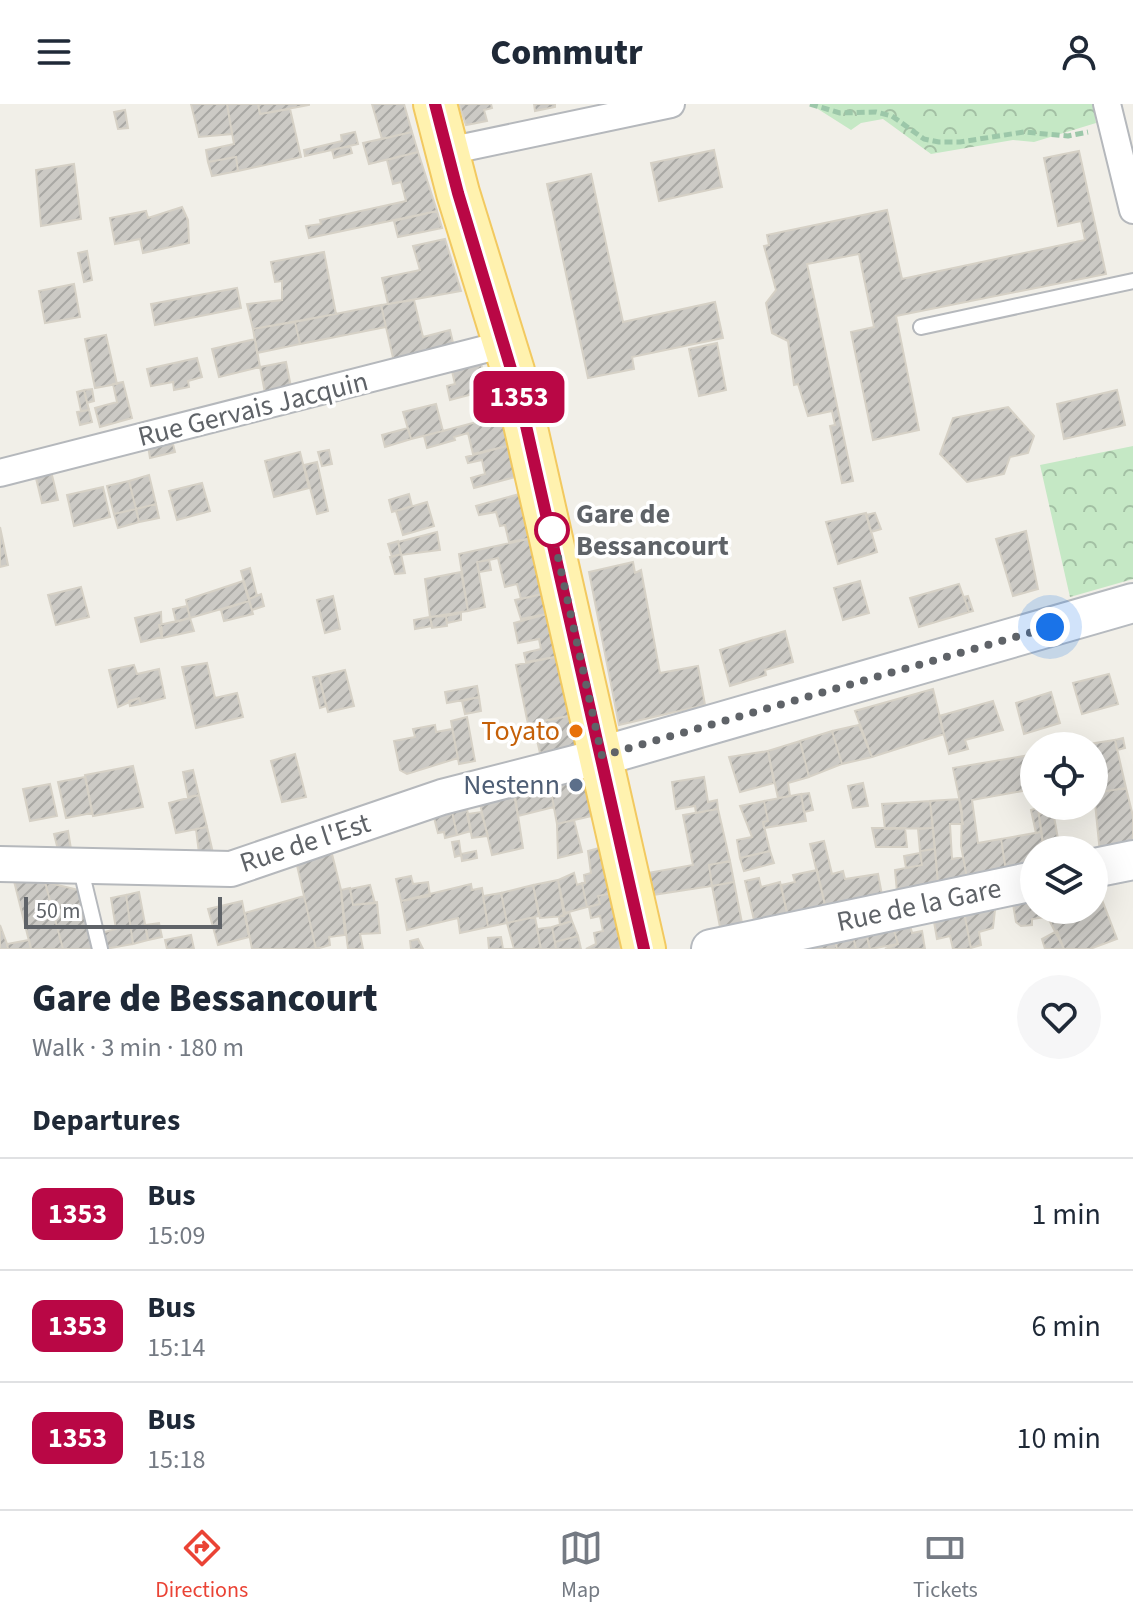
<!DOCTYPE html>
<html lang="en">
<head>
<meta charset="utf-8">
<style>
  body { margin:0; font-family:"Source Sans 3",sans-serif; background:#f6f6f7; color:#1f2937; height:100vh; display:flex; flex-direction:column; font-size:30px; white-space:nowrap }
  * { box-sizing:border-box; margin:0 }
  p { font-size:26px; color:#747a83 }
  .icon { flex:none; width:44px; height:44px; fill:none; stroke:currentColor; stroke-width:2; stroke-linecap:round; stroke-linejoin:round }
  .map { position:relative; height:845px; overflow:hidden }
  .drawer { display:flex; flex-direction:column; background:#fff; flex:1 }
  .drawer>* { flex:none }
  .badge { padding:0 16px; border-radius:12px; font-size:28px; line-height:52px }
  .controls { position:absolute; left:1020px; top:628px; display:grid; gap:16px }
  .controls a { display:grid; place-items:center; width:88px; height:88px; border-radius:50%; background:#fff; box-shadow:0 8px 32px #0002; font-size:40px }
  .scale { position:absolute; left:24px; bottom:20px; width:198px; box-sizing:border-box; padding-left:8px; border:4px solid #5f6368; border-top:0; font-size:22px; line-height:28px; white-space:nowrap; color:#5f6368; -webkit-text-stroke:6px #fff; paint-order:stroke }
  .you { position:absolute; width:40px; height:40px; margin:-20px; border:6px solid #fff; border-radius:50%; background:#1a73e8; box-shadow:0 0 0 12px #1a73e833 }
  .map>.badge { position:absolute; translate:-50% -50%; box-shadow:0 0 0 4px #fff }
  h2 { padding:0 32px; font-size:30px; line-height:72px }
  .round { display:grid; place-items:center; flex:none; width:84px; height:84px; border-radius:42px; background:#f6f6f7 }
  .headline { display:flex; align-items:center; justify-content:space-between; height:136px; padding:0 32px }
  h1 { font-size:38px; font-weight:800; line-height:60px }
  ul { padding:0; list-style:none }
  li { display:flex; align-items:center; gap:24px; height:112px; padding:0 32px; border-top:2px solid #e0e1e3 }
  li div { flex:1 }
  li b { display:block; font-size:30px }
  li em { font-style:normal }
  li .badge { min-width:88px; font-weight:700; text-align:center }
  header { display:flex; justify-content:space-between; align-items:center; height:104px; padding:0 32px; background:#fff; font-size:36px; font-weight:800 }
  .tabs { display:flex; justify-content:space-around; align-items:center; height:112px; border-top:2px solid #e0e1e3; background:#fff; font-size:22px; color:#747a83 }
  .tabs a { display:grid; justify-items:center; gap:4px }
  .tabs .current { color:#ea4335 }
  .map>svg:first-child { display:block }
  .park { fill:url(#park-crowns) }
  .building { fill:url(#building-hatch); stroke:#d6d1c6; stroke-width:2 }
  .lines { fill:none; stroke-linecap:round; stroke-linejoin:round }
  .service-casing { stroke:#b5b8bc; stroke-width:18 }
  .minor-casing { stroke:#b5b8bc; stroke-width:30 }
  .tertiary-casing { stroke:#b5b8bc; stroke-width:38 }
  .secondary-casing { stroke:#b6babf; stroke-width:42 }
  .primary-casing { stroke:#f2c960; stroke-width:46 }
  .path { stroke:#9cc7a9; stroke-width:5; stroke-dasharray:8 4; stroke-linecap:butt }
  .service { stroke:#fff; stroke-width:14 }
  .minor { stroke:#fff; stroke-width:26 }
  .tertiary { stroke:#fff; stroke-width:34 }
  .secondary { stroke:#fff; stroke-width:38 }
  .primary { stroke:#fff2af; stroke-width:42 }
  .line-casing { stroke:#fff; stroke-width:18 }
  .line { stroke:#b90745; stroke-width:12 }
  .walk { stroke:#5f6368; stroke-width:8; stroke-dasharray:0 14.4 }
  .stop-dot { fill:#fff; stroke:#b90745; stroke-width:4 }
  .food-dot { fill:#e8710a; stroke:#fff; stroke-width:3 }
  .service-dot { fill:#5c6f8a; stroke:#fff; stroke-width:3 }
  .labels { text-anchor:middle; dominant-baseline:central; stroke-width:7; stroke-linejoin:round; paint-order:stroke }
  .street-label { font-size:28px; fill:#5f6368; stroke:#fff }
  .stop-label { font-size:28px; font-weight:bold; fill:#5f6368; stroke:#fff; text-anchor:start }
  .food-label { font-size:28px; fill:#c56008; stroke:#fff; text-anchor:end }
  .service-label { font-size:28px; fill:#4e5e75; stroke:#fff; text-anchor:end }
</style>
</head>
<body>
<header><svg class="icon" aria-label="menu" viewBox="0 0 24 24"><path d="M4 6h16M4 12h16M4 18h16"/></svg>Commutr<svg class="icon" aria-label="person" viewBox="0 0 24 24"><circle cx="12" cy="8" r="4"/><path d="M4 21q1-7 8-7t8 7"/></svg></header>
<div class="map">
<svg width="1133" height="845" viewBox="0 0 1133 845">
  <defs>
    <pattern id="park-crowns" width="20" height="18" patternUnits="userSpaceOnUse" patternTransform="scale(2)"><rect width="20" height="18" fill="#c5e8c5"/><path d="M2 6a3 3 0 1 1 6 0M12 15a3 3 0 1 1 6 0" fill="none" stroke="#a3c0a4"/></pattern>
    <pattern id="building-hatch" width="6" height="6" patternUnits="userSpaceOnUse" patternTransform="scale(2)"><rect width="6" height="6" fill="#cccac5"/><path d="M-1 1l2-2M0 6l6-6M5 7l2-2" fill="none" stroke="#a9a8a4"/></pattern>
  </defs>
  <rect width="100%" height="100%" fill="#f1efe8"/>
  <!-- park -->
  <path class="park" d="M 810,0 L 1093,0 L 1096,19 L 1034,38 L 1013,36 L 931,50 L 883,15 L 861,19 L 851,26 Z
    M 1133,342 L 1133,475 L 1070,493 L 1040,361 Z"/>
  <!-- building -->
  <path class="building" d="M 191,0 L 227,0 L 232,30 L 199,33 Z
    M 227,0 L 258,0 L 260,10 L 290,5 L 301,53 L 238,67 L 236,53 L 208,58 L 206,46 L 234,40 Z
    M 258,0 L 309,0 L 309,1 L 260,10 Z
    M 372,0 L 404,0 L 412,28 L 382,35 Z
    M 459,0 L 491,0 L 492,4 L 484,6 L 487,17 L 466,21 Z
    M 534,0 L 555,0 L 555,3 L 535,7 Z
    M 125,6 L 128,24 L 118,25 L 114,8 Z
    M 355,28 L 358,40 L 305,52 L 304,46 L 342,37 L 341,31 Z
    M 412,28 L 418,48 L 369,60 L 363,39 Z
    M 350,42 L 352,49 L 334,54 L 332,46 Z
    M 714,46 L 722,83 L 659,97 L 651,59 Z
    M 1079,47 L 1106,170 L 896,212 L 919,326 L 873,336 L 851,228 L 874,223 L 859,150 L 807,160 L 853,377 L 842,379 L 830,322 L 835,321 L 832,307 L 808,312 L 798,280 L 794,281 L 788,237 L 772,229 L 766,199 L 776,186 L 764,142 L 769,141 L 767,131 L 887,106 L 902,175 L 1085,136 L 1081,117 L 1058,122 L 1044,54 Z
    M 418,48 L 437,107 L 309,134 L 306,122 L 321,120 L 320,116 L 406,97 L 401,78 L 393,80 L 387,56 Z
    M 236,53 L 238,67 L 212,72 L 208,58 Z
    M 74,60 L 81,115 L 41,122 L 36,66 Z
    M 591,70 L 623,218 L 715,198 L 723,234 L 632,253 L 634,265 L 588,274 L 547,80 Z
    M 182,103 L 188,116 L 189,139 L 143,149 L 140,135 L 115,140 L 110,114 L 146,107 L 148,114 Z
    M 437,107 L 442,124 L 398,133 L 394,117 Z
    M 445,135 L 461,187 L 388,200 L 382,174 L 420,166 L 413,142 Z
    M 87,147 L 92,176 L 84,178 L 78,149 Z
    M 324,148 L 336,210 L 253,225 L 247,200 L 282,196 L 282,177 L 275,178 L 271,158 Z
    M 74,180 L 80,213 L 45,219 L 39,187 Z
    M 237,184 L 241,204 L 155,221 L 151,200 Z
    M 414,196 L 423,233 L 450,226 L 454,243 L 394,258 L 381,201 Z
    M 381,201 L 386,223 L 300,240 L 295,218 Z
    M 295,218 L 300,240 L 257,249 L 253,225 Z
    M 106,231 L 117,280 L 95,284 L 85,235 Z
    M 255,235 L 260,263 L 219,273 L 212,245 Z
    M 717,239 L 726,286 L 699,292 L 689,245 Z
    M 197,254 L 202,273 L 188,277 L 189,283 L 174,286 L 173,278 L 151,282 L 147,265 Z
    M 286,258 L 291,283 L 265,289 L 260,263 Z
    M 481,260 L 488,286 L 450,296 L 447,282 L 455,280 L 452,267 Z
    M 123,278 L 132,314 L 100,323 L 95,304 L 117,298 L 113,280 Z
    M 92,285 L 94,297 L 87,299 L 84,286 Z
    M 84,286 L 89,306 L 81,307 L 77,288 Z
    M 1117,286 L 1125,321 L 1064,335 L 1057,300 Z
    M 436,300 L 443,327 L 411,335 L 403,308 Z
    M 1008,303 L 1034,332 L 1028,349 L 1010,353 L 1004,370 L 967,378 L 940,350 L 953,314 Z
    M 89,306 L 92,318 L 80,321 L 77,308 Z
    M 503,311 L 511,341 L 473,350 L 468,329 L 454,333 L 455,336 L 427,344 L 424,332 Z
    M 408,324 L 411,335 L 385,343 L 382,331 Z
    M 172,336 L 175,348 L 150,354 L 148,342 Z
    M 511,341 L 519,372 L 474,384 L 471,374 L 485,370 L 482,356 L 468,359 L 466,353 Z
    M 329,346 L 332,360 L 322,362 L 318,348 Z
    M 300,348 L 309,384 L 274,393 L 265,357 Z
    M 317,358 L 328,407 L 317,410 L 304,361 Z
    M 51,367 L 58,396 L 42,399 L 35,370 Z
    M 149,371 L 156,400 L 136,405 L 129,377 Z
    M 129,377 L 136,405 L 114,410 L 107,382 Z
    M 202,379 L 210,407 L 177,416 L 169,387 Z
    M 103,383 L 110,413 L 74,422 L 67,391 Z
    M 523,389 L 533,434 L 509,438 L 505,421 L 500,422 L 496,408 L 479,411 L 476,402 Z
    M 409,390 L 412,402 L 392,408 L 389,396 Z
    M 427,398 L 434,422 L 403,431 L 396,407 Z
    M 156,400 L 159,414 L 139,418 L 136,405 Z
    M 136,405 L 139,418 L 118,424 L 114,410 Z
    M 866,409 L 877,448 L 838,460 L 826,418 Z
    M 875,409 L 881,425 L 871,428 L 866,411 Z
    M 0,423 L 8,461 L 0,463 Z
    M 1026,427 L 1038,485 L 1013,492 L 996,435 Z
    M 437,428 L 440,446 L 401,451 L 398,438 Z
    M 533,434 L 547,489 L 521,495 L 517,480 L 505,483 L 498,454 L 489,456 L 477,458 L 485,503 L 468,507 L 459,450 Z
    M 398,437 L 401,450 L 392,453 L 388,440 Z
    M 401,450 L 405,469 L 395,470 L 390,453 Z
    M 489,456 L 491,466 L 479,468 L 477,458 Z
    M 633,458 L 635,469 L 641,466 L 660,569 L 698,562 L 705,601 L 619,621 L 589,468 Z
    M 250,464 L 257,492 L 249,495 L 241,467 Z
    M 461,468 L 468,507 L 430,513 L 425,475 Z
    M 243,477 L 249,497 L 190,514 L 186,496 Z
    M 860,477 L 869,509 L 843,516 L 834,484 Z
    M 959,480 L 969,508 L 919,523 L 910,494 Z
    M 81,483 L 89,513 L 56,521 L 48,491 Z
    M 547,489 L 551,509 L 521,515 L 515,496 Z
    M 261,490 L 264,502 L 252,506 L 249,495 Z
    M 333,492 L 340,525 L 325,529 L 317,496 Z
    M 968,492 L 973,507 L 969,508 L 964,493 Z
    M 249,497 L 253,510 L 224,517 L 221,506 Z
    M 187,502 L 190,514 L 176,518 L 173,505 Z
    M 161,508 L 162,533 L 141,538 L 135,514 Z
    M 461,509 L 461,516 L 447,519 L 446,512 Z
    M 551,509 L 560,552 L 526,558 L 524,549 L 541,545 L 539,535 L 518,539 L 514,519 Z
    M 446,512 L 447,522 L 432,524 L 430,513 Z
    M 430,513 L 432,522 L 415,525 L 414,516 Z
    M 190,514 L 194,527 L 162,534 L 159,521 Z
    M 785,527 L 793,558 L 765,566 L 766,571 L 730,582 L 720,546 Z
    M 560,552 L 573,611 L 528,620 L 516,561 Z
    M 207,559 L 215,594 L 237,589 L 243,613 L 196,624 L 182,563 Z
    M 134,561 L 137,570 L 159,565 L 165,594 L 141,600 L 139,594 L 118,603 L 109,566 Z
    M 345,566 L 354,602 L 328,608 L 319,572 Z
    M 1109,570 L 1118,600 L 1082,610 L 1073,579 Z
    M 319,572 L 326,602 L 320,604 L 313,573 Z
    M 477,582 L 479,593 L 447,599 L 445,588 Z
    M 933,585 L 944,630 L 872,653 L 855,607 Z
    M 1051,588 L 1060,619 L 1024,630 L 1016,599 Z
    M 479,593 L 481,607 L 465,610 L 462,597 Z
    M 139,594 L 141,600 L 130,602 L 129,597 Z
    M 993,597 L 1003,626 L 965,636 L 968,645 L 949,650 L 939,612 Z
    M 573,611 L 579,641 L 540,649 L 536,632 L 549,629 L 545,617 Z
    M 467,613 L 475,657 L 459,660 L 451,617 Z
    M 545,617 L 549,629 L 536,632 L 533,620 Z
    M 435,621 L 436,628 L 452,625 L 458,654 L 407,670 L 400,666 L 394,637 L 415,633 L 413,625 Z
    M 859,621 L 872,653 L 842,660 L 832,627 Z
    M 832,627 L 842,660 L 809,673 L 800,637 Z
    M 1123,634 L 1125,644 L 1117,646 L 1115,636 Z
    M 1115,636 L 1126,684 L 1094,689 L 1094,642 L 1082,641 Z
    M 800,637 L 809,673 L 788,679 L 790,692 L 778,694 L 768,647 Z
    M 768,647 L 774,679 L 740,688 L 729,653 Z
    M 295,650 L 306,693 L 282,698 L 271,657 Z
    M 1034,650 L 1034,679 L 1030,651 Z
    M 1030,651 L 1034,694 L 1030,695 L 1028,686 L 972,696 L 978,739 L 1001,735 L 1006,767 L 967,774 L 961,742 L 962,708 L 953,664 Z
    M 133,662 L 143,703 L 93,712 L 85,671 Z
    M 193,666 L 199,691 L 188,693 L 183,668 Z
    M 586,668 L 596,711 L 557,720 L 549,677 Z
    M 85,673 L 92,709 L 66,714 L 58,678 Z
    M 704,673 L 708,698 L 717,696 L 718,705 L 696,709 L 695,702 L 676,705 L 672,678 Z
    M 549,677 L 554,703 L 518,712 L 513,686 Z
    M 863,679 L 868,702 L 853,704 L 848,682 Z
    M 50,680 L 57,712 L 30,717 L 23,685 Z
    M 1126,684 L 1133,712 L 1133,743 L 1100,749 L 1094,689 Z
    M 809,689 L 813,706 L 804,708 L 801,690 Z
    M 801,690 L 806,717 L 764,724 L 763,718 L 768,717 L 764,697 Z
    M 199,691 L 207,723 L 176,729 L 169,699 Z
    M 515,692 L 523,744 L 492,751 L 480,700 Z
    M 465,694 L 471,727 L 457,731 L 450,698 Z
    M 959,695 L 963,720 L 950,720 L 952,755 L 963,753 L 967,774 L 938,779 L 930,697 Z
    M 764,697 L 768,717 L 763,718 L 770,747 L 740,754 L 737,736 L 752,733 L 740,702 Z
    M 930,697 L 933,724 L 885,725 L 882,700 Z
    M 450,698 L 457,731 L 445,734 L 444,728 L 438,729 L 431,702 Z
    M 1038,704 L 1041,728 L 1036,729 L 1031,706 Z
    M 718,705 L 730,757 L 709,761 L 712,782 L 646,792 L 642,770 L 693,761 L 683,711 Z
    M 1053,707 L 1060,746 L 1044,746 L 1039,710 Z
    M 481,708 L 488,732 L 472,734 L 467,710 Z
    M 574,716 L 582,748 L 558,754 L 557,720 Z
    M 207,723 L 213,749 L 199,749 L 196,725 Z
    M 872,724 L 905,724 L 907,743 L 876,743 Z
    M 933,724 L 935,745 L 920,747 L 918,725 Z
    M 68,727 L 72,751 L 59,750 L 54,730 Z
    M 1041,728 L 1044,746 L 1034,746 L 1034,761 L 1006,767 L 1001,735 Z
    M 459,737 L 461,751 L 455,753 L 452,738 Z
    M 824,737 L 832,770 L 843,767 L 845,775 L 878,770 L 882,791 L 825,801 L 810,740 Z
    M 603,743 L 613,789 L 598,792 L 600,800 L 587,803 L 582,779 L 585,779 L 584,771 L 591,769 L 588,747 Z
    M 935,745 L 938,779 L 897,788 L 895,766 L 922,761 L 920,747 Z
    M 331,746 L 341,786 L 345,831 L 329,833 L 330,841 L 316,845 L 296,757 Z
    M 476,747 L 477,754 L 462,757 L 461,750 Z
    M 770,747 L 774,759 L 744,767 L 740,754 Z
    M 920,749 L 922,761 L 906,764 L 904,752 Z
    M 730,757 L 734,778 L 712,782 L 709,761 Z
    M 817,766 L 825,801 L 787,809 L 781,781 L 795,778 L 793,771 Z
    M 574,769 L 577,781 L 582,779 L 587,803 L 565,809 L 558,776 Z
    M 411,772 L 413,780 L 428,778 L 430,792 L 401,797 L 396,775 Z
    M 759,774 L 761,783 L 780,778 L 787,809 L 754,816 L 745,777 Z
    M 558,776 L 564,812 L 540,814 L 533,781 Z
    M 14,777 L 45,778 L 63,845 L 31,845 Z
    M 45,778 L 79,786 L 94,845 L 63,845 Z
    M 734,778 L 742,819 L 720,823 L 712,782 Z
    M 471,780 L 472,786 L 482,784 L 488,823 L 460,829 L 458,814 L 407,826 L 401,797 Z
    M 370,781 L 375,799 L 353,801 L 350,785 Z
    M 533,781 L 539,812 L 507,819 L 501,789 Z
    M 350,784 L 353,801 L 377,798 L 380,829 L 360,830 L 363,845 L 348,845 L 341,786 Z
    M 139,788 L 148,836 L 133,840 L 126,791 Z
    M 1094,788 L 1099,788 L 1117,835 L 1090,845 L 1064,845 L 1044,806 L 1094,806 Z
    M 501,789 L 507,819 L 488,823 L 483,792 Z
    M 613,789 L 623,832 L 619,845 L 586,845 L 596,840 L 594,829 L 603,827 L 600,812 L 591,814 L 589,803 L 600,800 L 598,792 Z
    M 126,791 L 133,840 L 105,845 L 101,829 L 116,825 L 111,794 Z
    M 1034,791 L 1034,806 L 1044,806 L 1046,813 L 1032,815 L 1032,821 L 1021,822 L 1016,818 L 1012,794 Z
    M 304,792 L 316,845 L 252,845 L 245,809 Z
    M 242,797 L 249,833 L 218,841 L 208,805 Z
    M 996,797 L 993,824 L 979,828 L 981,841 L 971,844 L 963,803 Z
    M 963,803 L 971,845 L 953,845 L 950,832 L 937,835 L 933,812 Z
    M 569,808 L 572,817 L 560,821 L 559,813 Z
    M 535,813 L 541,845 L 514,845 L 507,819 Z
    M 572,817 L 578,832 L 555,838 L 552,823 Z
    M 909,817 L 912,829 L 922,827 L 925,845 L 885,845 L 898,840 L 892,820 Z
    M 159,819 L 162,833 L 148,836 L 145,821 Z
    M 892,820 L 898,840 L 870,845 L 865,825 Z
    M 0,821 L 7,840 L 8,845 L 0,845 Z
    M 552,823 L 556,845 L 541,845 L 537,825 Z
    M 865,825 L 870,845 L 856,845 L 852,828 Z
    M 1057,827 L 1064,845 L 1045,845 L 1042,835 Z
    M 852,828 L 856,845 L 837,845 L 834,832 Z
    M 191,831 L 194,845 L 167,845 L 165,836 Z
    M 578,832 L 581,845 L 556,845 L 555,838 Z
    M 834,832 L 837,845 L 805,845 L 804,839 Z
    M 501,833 L 503,845 L 514,845 L 489,845 L 488,834 Z
    M 418,835 L 423,845 L 411,845 L 410,837 Z
    M 29,836 L 31,845 L 8,845 L 7,840 Z"/>
  <g class="lines">
    <!-- service casing -->
    <g class="service-casing">
      <path id="service" d="M 921,223 L 1133,177
        M 80,762 L 100,845"/>
    </g>
    <!-- minor casing -->
    <g class="minor-casing">
      <path id="minor" d="M 1107,0 L 1133,106
        M 448,47 L 671,0
        M 0,369 L 505,240"/>
    </g>
    <!-- tertiary casing -->
    <g class="tertiary-casing">
      <path id="tertiary" d="M 0,760 L 231,765 L 442,693 L 602,652"/>
    </g>
    <!-- secondary casing -->
    <g class="secondary-casing">
      <path id="secondary" d="M 602,652 L 1133,499
        M 1094,764 L 1133,756
        M 711,845 L 1034,777"/>
    </g>
    <!-- primary casing -->
    <g class="primary-casing">
      <path id="primary" d="M 435,0 L 458,89 L 513,267 L 644,845"/>
    </g>
    <!-- path -->
    <path class="path" d="M 810,0 L 840,9 L 876,8 L 892,12 L 924,35 L 939,38 L 960,38 L 1024,28 L 1068,32 L 1088,28"/>
    <!-- service -->
    <use href="#service" class="service"/>
    <!-- minor -->
    <use href="#minor" class="minor"/>
    <!-- tertiary -->
    <use href="#tertiary" class="tertiary"/>
    <!-- secondary -->
    <use href="#secondary" class="secondary"/>
    <!-- primary -->
    <use href="#primary" class="primary"/>
  </g>
  <g class="lines">
    <!-- line casing -->
    <g class="line-casing">
      <path id="line" d="M 435,0 L 458,89 L 520,295 L 644,845"/>
    </g>
    <!-- line -->
    <use href="#line" class="line"/>
    <!-- walk -->
    <path class="walk" d="M 552,426 L 602,652 L 1050,523"/>
  </g>
  <!-- markers -->
  <circle class="stop-dot" cx="552" cy="426" r="16"/>
  <circle class="food-dot" cx="576" cy="627" r="8"/>
  <circle class="service-dot" cx="576" cy="681" r="8"/>
  <g class="labels">
    <!-- street labels -->
    <g class="street-label">
      <text transform="translate(253 305) rotate(-14)">Rue Gervais Jacquin</text>
      <text transform="translate(305 739) rotate(-18)">Rue de l'Est</text>
      <text transform="translate(919 801) rotate(-12)">Rue de la Gare</text>
    </g>
    <!-- stop labels -->
    <g class="stop-label">
      <text x="576" y="410">Gare de<tspan x="576" dy="32">Bessancourt</tspan></text>
    </g>
    <!-- food labels -->
    <g class="food-label">
      <text x="560" y="627">Toyato</text>
    </g>
    <!-- service labels -->
    <g class="service-label">
      <text x="560" y="681">Nestenn</text>
    </g>
  </g>
</svg>
<div class="controls">
<a><svg class="icon" aria-label="locate" viewBox="0 0 24 24"><circle cx="12" cy="12" r="6"/><path d="M12 2v4M12 18v4M2 12h4M18 12h4"/></svg></a>
<a><svg class="icon" aria-label="layers" viewBox="0 0 24 24"><path d="M12 4l9 5-9 5-9-5zM3 14l9 5 9-5"/></svg></a>
</div>
<div class="scale">50 m</div>
<div class="you" style="left:1050px;top:523px"></div>
<b class="badge" style="left:519px;top:293px;background:#b90745;color:#fff">1353</b>
</div>
<section class="drawer">
<div class="headline"><div><h1>Gare de Bessancourt</h1><p>Walk · 3 min · 180 m</p></div><a class="round"><svg class="icon" aria-label="heart" viewBox="0 0 24 24"><path d="M12 20l-8-8c-3-5 5-10 8-4 3-6 11-1 8 4z"/></svg></a></div>
<h2>Departures</h2>
<ul>
<li><span class="badge" style="background:#b90745;color:#fff">1353</span><div><b>Bus</b><p>15:09</p></div><em>1 min</em></li>
<li><span class="badge" style="background:#b90745;color:#fff">1353</span><div><b>Bus</b><p>15:14</p></div><em>6 min</em></li>
<li><span class="badge" style="background:#b90745;color:#fff">1353</span><div><b>Bus</b><p>15:18</p></div><em>10 min</em></li>
</ul>
</section>
<nav class="tabs">
<a class="current"><svg class="icon" aria-label="directions" viewBox="0 0 24 24"><path d="M12 3l9 9-9 9-9-9zM9 14v-3h6M13 9l2 2-2 2"/></svg>Directions</a>
<a><svg class="icon" aria-label="map" viewBox="0 0 24 24"><path d="M3 6l6-2 6 2 6-2v14l-6 2-6-2-6 2zM9 4v14M15 6v14"/></svg>Map</a>
<a><svg class="icon" aria-label="tickets" viewBox="0 0 24 24"><path d="M3 7h18v10H3zM15 7v10"/></svg>Tickets</a>
</nav>
</body>
</html>
